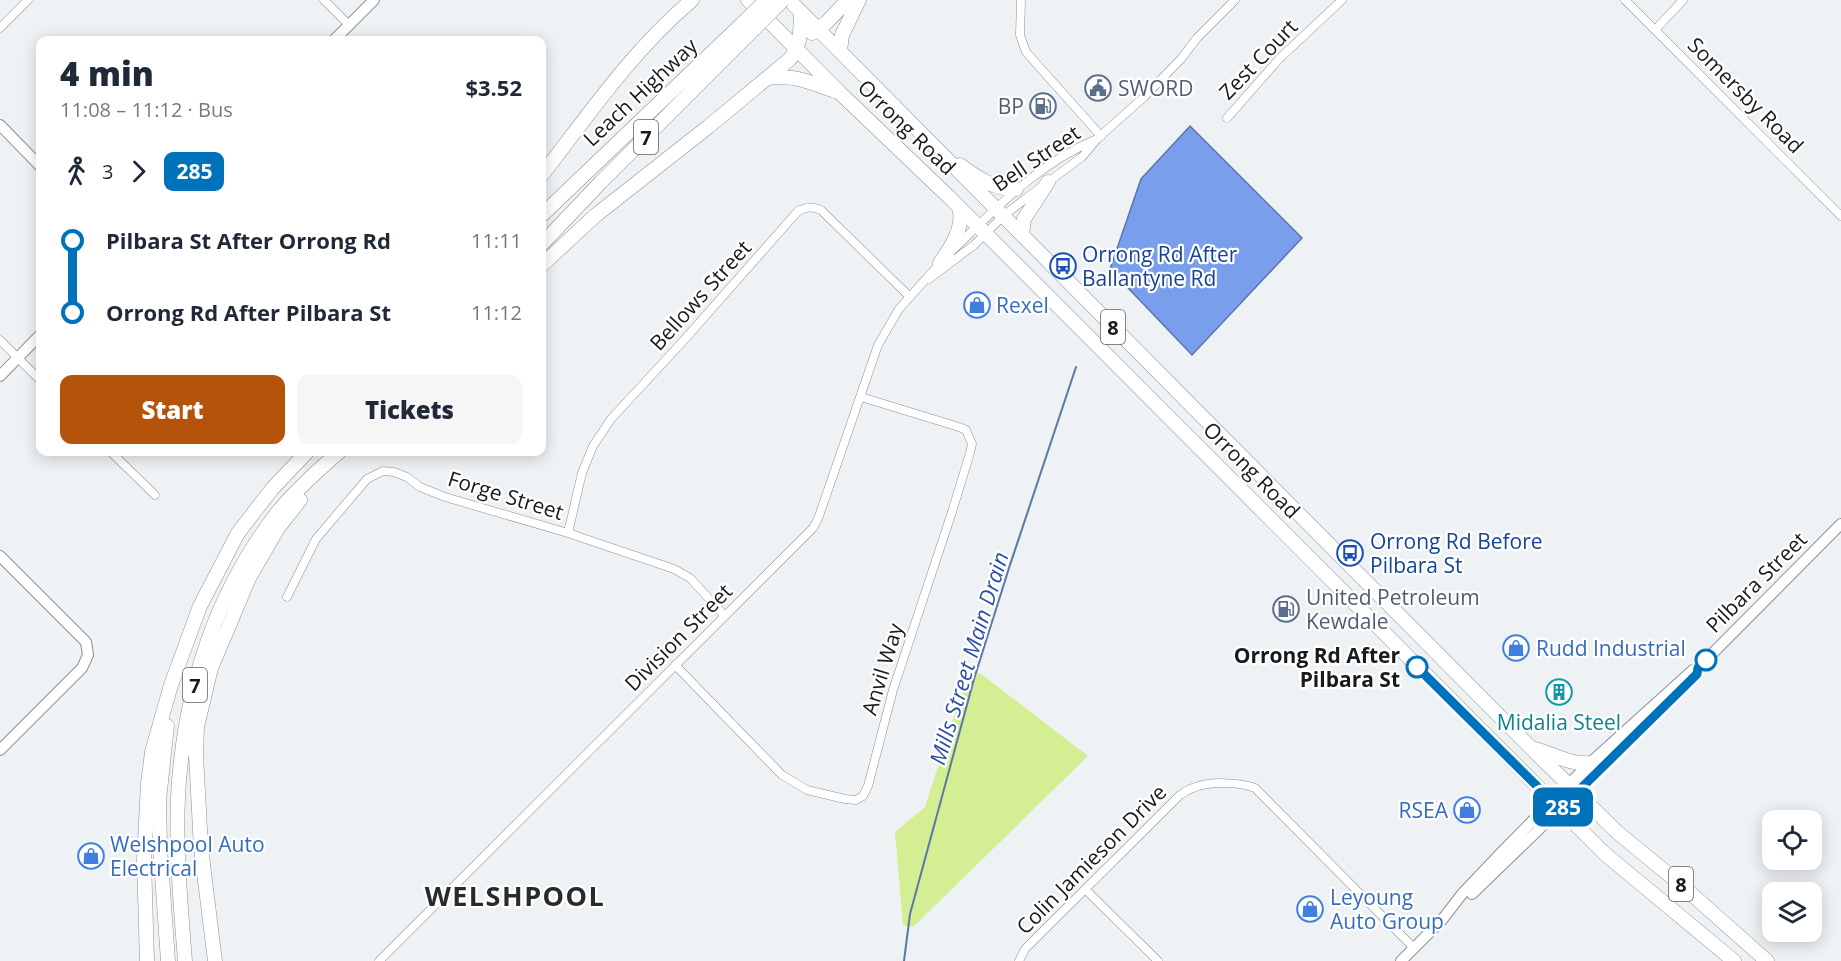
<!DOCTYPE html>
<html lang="en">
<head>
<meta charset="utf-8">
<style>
  body { margin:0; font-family:"Open Sans",sans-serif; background:#f6f6f7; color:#1f2937; height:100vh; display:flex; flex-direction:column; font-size:22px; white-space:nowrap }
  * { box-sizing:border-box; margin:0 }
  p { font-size:20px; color:#747a83 }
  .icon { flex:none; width:33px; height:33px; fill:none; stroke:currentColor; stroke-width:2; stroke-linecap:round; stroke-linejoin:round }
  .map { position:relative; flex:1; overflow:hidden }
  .side { position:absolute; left:36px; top:36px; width:510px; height:420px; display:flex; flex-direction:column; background:#fff; border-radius:12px; box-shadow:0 3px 15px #0003 }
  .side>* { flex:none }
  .badge { padding:0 12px; border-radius:9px; font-size:21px; line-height:39px }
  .buttons { position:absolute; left:1762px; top:810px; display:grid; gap:12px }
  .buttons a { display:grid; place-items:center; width:60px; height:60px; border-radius:12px; background:#fff; box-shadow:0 3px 15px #0003; font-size:30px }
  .map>.badge { position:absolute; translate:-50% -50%; box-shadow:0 0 0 3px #fff }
  .legs { display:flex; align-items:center; gap:9px; height:66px; padding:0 24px; font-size:20px }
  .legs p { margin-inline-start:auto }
  .head { display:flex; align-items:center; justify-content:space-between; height:102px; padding:0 24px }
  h1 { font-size:33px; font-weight:800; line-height:45px }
  .primary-button { display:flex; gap:12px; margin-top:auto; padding:12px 24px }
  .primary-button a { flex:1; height:69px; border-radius:12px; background:#b45309; color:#fff; font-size:24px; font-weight:800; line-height:69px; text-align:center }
  .primary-button a+a { background:#f6f6f7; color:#1f2937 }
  ul { padding:0 24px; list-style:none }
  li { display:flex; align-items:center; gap:21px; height:72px; font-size:22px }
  li i { display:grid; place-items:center; width:9px; height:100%; margin:0 8px; background:currentColor }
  li i::after { content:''; width:15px; height:15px; margin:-8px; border:4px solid; border-radius:50%; background:#fff }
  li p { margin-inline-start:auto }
  li:first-child i { background:linear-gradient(#0000 50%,currentColor 0) }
  li:last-child i { background:linear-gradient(currentColor 50%,#0000 0) }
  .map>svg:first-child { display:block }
  .green { fill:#d4ee93 }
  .water { fill:#799eeb; stroke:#5c76ad; stroke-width:1.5 }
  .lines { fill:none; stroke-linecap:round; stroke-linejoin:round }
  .stream { stroke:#5c76ad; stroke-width:2 }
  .street-casing { stroke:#8d9092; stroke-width:9 }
  .secondary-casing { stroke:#8d9092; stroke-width:12 }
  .highway-casing { stroke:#8d9092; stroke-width:15 }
  .street { stroke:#fff; stroke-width:8 }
  .secondary { stroke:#fff; stroke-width:10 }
  .highway { stroke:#fff; stroke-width:14 }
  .highway-bridge-casing { stroke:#8d9092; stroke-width:15; stroke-linecap:butt }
  .highway-bridge { stroke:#fff; stroke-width:14 }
  .line-1-casing { stroke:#fff; stroke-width:14 }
  .line-1 { stroke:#0072bc; stroke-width:9 }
  .stop-1-dot { fill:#fff; stroke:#0072bc; stroke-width:3 }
  .labels { text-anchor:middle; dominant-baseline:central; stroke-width:4.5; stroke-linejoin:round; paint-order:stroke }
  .shield { fill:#fff; stroke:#5e5f5f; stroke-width:1.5 }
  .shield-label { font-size:20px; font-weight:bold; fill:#191a1b }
  .street-label { font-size:21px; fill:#191a1b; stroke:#fff }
  .service-label { font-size:21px; fill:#4e5e75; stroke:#fff; text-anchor:start }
  .transit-label { font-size:21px; fill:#164399; stroke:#fff; text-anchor:start }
  .shop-label { font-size:21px; fill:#366cbe; stroke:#fff; text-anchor:start }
  .stop-label { font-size:21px; font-weight:bold; fill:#191a1b; stroke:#fff; text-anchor:end }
  .culture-label { font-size:21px; fill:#0d838f; stroke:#fff }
  .water-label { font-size:22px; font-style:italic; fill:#2b50aa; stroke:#fff }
  .district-label { font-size:27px; font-weight:bold; letter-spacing:1.5px; fill:#282a2c; stroke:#fff }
</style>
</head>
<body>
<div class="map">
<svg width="1841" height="961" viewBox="0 0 1841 961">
  <rect width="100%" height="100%" fill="#eff2f5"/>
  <!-- green -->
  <path class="green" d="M 969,670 L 981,674 L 1088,756 L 913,927 L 903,925 L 895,832 L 925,807 Z"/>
  <!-- water -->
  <path class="water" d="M 1190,126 L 1302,238 L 1192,355 L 1110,269 L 1141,179 Z"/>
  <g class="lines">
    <!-- stream -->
    <path class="stream" d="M 904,961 L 910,914 L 974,679 L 1009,568 L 1076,367"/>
    <!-- street casing -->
    <g class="street-casing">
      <path id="street" d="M 324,0 L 349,25
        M 1021,0 L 1020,35 L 1026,52 L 1101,136
        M 1625,0 L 1841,216
        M 0,28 L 28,0
        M 1655,30 L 1683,0
        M 1227,118 L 1280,58 L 1342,0
        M 954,249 C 998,206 1039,163 1097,139
        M 929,279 L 974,245 L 1003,216 L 1029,196 L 1082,157 L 1097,139 L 1144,97 L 1181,59 L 1197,38 L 1235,0
        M 0,340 L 40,380
        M 111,452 L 155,495
        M 568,533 L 582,473 L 593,446 L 611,419 L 685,339 L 798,211 C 807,207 812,206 821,210 L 909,296
        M 287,597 L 316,539 L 367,479 L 383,471 L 394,472 L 407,477 L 420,487 L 445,497 L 568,533 L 674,569 L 690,578 L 725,616
        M 675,665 L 782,775 L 807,790 L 845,799 L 856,800 L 863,796 L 868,786 L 893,690 L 952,512 L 970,453 L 972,444 L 966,430 L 959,427 L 861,397
        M 1086,890 L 1158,961
        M 379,961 L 813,528 L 818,519 L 878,345 L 899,309 L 942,261
        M 1019,961 L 1025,949 L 1180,795 C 1184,793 1188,789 1193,788 C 1209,781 1240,782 1255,788 L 1414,948"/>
    </g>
    <!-- secondary casing -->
    <g class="secondary-casing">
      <path id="secondary" d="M 334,40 L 374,0
        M 0,125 L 40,166
        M 0,376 L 40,335
        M 0,556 L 86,642 L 88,655 L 82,668 L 0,750
        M 1472,894 L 1560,809 L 1660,710
        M 1401,961 L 1442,920 L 1462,894 L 1499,855 L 1552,801 L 1590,763 L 1693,670 L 1698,668 L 1841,524"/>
    </g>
    <!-- highway casing -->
    <g class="highway-casing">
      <path id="highway" d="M 748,0 L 840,93 L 949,197 L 1605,854 L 1734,961
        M 789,0 L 1530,747 L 1617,832 L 1679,883 L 1767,961
        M 812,33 L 826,23 L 848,0
        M 840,51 L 842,35 L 859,0
        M 768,78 C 794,74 811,83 835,91
        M 960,165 C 976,177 995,190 1016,189
        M 542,175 C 589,114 633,50 692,0
        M 542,215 L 744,22
        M 1022,235 L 1024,219 L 1048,182
        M 542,244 L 601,182 L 752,31
        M 940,263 C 951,247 965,227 959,207
        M 542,265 L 596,215 L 708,127 L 790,59 C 802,44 800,30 801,12
        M 167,726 L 159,800 L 160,847 L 168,961
        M 1532,748 C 1552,753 1569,765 1590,763
        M 147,961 L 144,860 L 148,784 L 152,752 L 171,685 L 200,606 L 238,533 L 272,489 L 307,452
        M 185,961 C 180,896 173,825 181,761 C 191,670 221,586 277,513 C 295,491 317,471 339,452
        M 215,961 L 201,848 L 196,755 L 197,727 L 211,668 L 249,578 L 278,528 L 300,500"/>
    </g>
    <!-- street -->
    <use href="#street" class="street"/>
    <!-- secondary -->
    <use href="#secondary" class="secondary"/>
    <!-- highway -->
    <use href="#highway" class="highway"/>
    <!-- highway-bridge casing -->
    <g class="highway-bridge-casing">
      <path id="highway-bridge" d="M 744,22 L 766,0
        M 752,31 L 783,0"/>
    </g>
    <!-- highway-bridge -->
    <use href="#highway-bridge" class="highway-bridge"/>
  </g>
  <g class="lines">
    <!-- line-1 casing -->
    <g class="line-1-casing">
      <path id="line-1" d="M 1417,667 L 1560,809 L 1697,674 L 1698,668 L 1706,660"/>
    </g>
    <!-- line-1 -->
    <use href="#line-1" class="line-1"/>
  </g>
  <!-- icons -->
  <defs>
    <g id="civic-ring" transform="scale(1.35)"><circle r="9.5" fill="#fff" stroke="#5c6f8a" stroke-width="1.5"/><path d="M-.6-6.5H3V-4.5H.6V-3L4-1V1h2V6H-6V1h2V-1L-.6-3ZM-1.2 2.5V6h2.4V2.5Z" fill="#5c6f8a"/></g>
    <g id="fuel-ring" transform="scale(1.35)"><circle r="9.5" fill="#fff" stroke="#5c6f8a" stroke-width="1.5"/><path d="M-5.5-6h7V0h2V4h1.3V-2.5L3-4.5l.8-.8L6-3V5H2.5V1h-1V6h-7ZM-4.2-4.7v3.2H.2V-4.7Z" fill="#5c6f8a"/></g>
    <g id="bus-ring" transform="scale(1.35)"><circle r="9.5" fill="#fff" stroke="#1a4fb4" stroke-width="1.5"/><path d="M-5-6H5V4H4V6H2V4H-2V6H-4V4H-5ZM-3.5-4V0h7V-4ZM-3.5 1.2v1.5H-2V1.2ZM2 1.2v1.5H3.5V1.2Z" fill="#1a4fb4"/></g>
    <g id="shop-ring" transform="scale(1.35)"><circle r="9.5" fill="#fff" stroke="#3f7fe0" stroke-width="1.5"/><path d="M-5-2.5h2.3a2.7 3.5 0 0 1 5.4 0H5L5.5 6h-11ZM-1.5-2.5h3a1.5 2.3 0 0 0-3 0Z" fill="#3f7fe0"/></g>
    <g id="building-ring" transform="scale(1.35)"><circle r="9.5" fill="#fff" stroke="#0f9aa8" stroke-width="1.5"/><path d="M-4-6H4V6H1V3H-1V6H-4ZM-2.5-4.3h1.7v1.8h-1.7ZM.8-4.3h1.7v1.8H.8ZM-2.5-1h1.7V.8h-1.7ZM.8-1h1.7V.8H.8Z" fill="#0f9aa8"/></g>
  </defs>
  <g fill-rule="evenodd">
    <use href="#civic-ring" x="1098" y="88"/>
    <use href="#fuel-ring" x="1043" y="106"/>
    <use href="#bus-ring" x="1063" y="266"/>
    <use href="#shop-ring" x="977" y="305"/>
    <use href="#bus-ring" x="1350" y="553"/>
    <use href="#fuel-ring" x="1286" y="609"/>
    <use href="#shop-ring" x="1516" y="648"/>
    <use href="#building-ring" x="1559" y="692"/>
    <use href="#shop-ring" x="1467" y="810"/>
    <use href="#shop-ring" x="91" y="856"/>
    <use href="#shop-ring" x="1310" y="909"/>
  </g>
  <!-- markers -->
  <g class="stop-1-dot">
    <circle cx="1706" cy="660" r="10"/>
    <circle cx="1417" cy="667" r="10"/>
  </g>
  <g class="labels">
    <!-- shield labels -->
    <g class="shield">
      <rect x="634" y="120" width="24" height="34" rx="4.5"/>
      <rect x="1101" y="310" width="24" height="34" rx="4.5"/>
      <rect x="183" y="668" width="24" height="34" rx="4.5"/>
      <rect x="1669" y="867" width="24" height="34" rx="4.5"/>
    </g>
    <g class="shield-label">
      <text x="646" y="137">7</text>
      <text x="1113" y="327">8</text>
      <text x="195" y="685">7</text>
      <text x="1681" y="884">8</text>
    </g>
    <!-- street labels -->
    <g class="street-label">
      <text transform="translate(1258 59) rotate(-46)">Zest Court</text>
      <text transform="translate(640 92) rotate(-43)">Leach Highway</text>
      <text transform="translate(1746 95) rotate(45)">Somersby Road</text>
      <text transform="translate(907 127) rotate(44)">Orrong Road</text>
      <text transform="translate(1036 158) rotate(-34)">Bell Street</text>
      <text transform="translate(700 295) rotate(-48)">Bellows Street</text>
      <text transform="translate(1252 470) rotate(45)">Orrong Road</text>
      <text transform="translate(506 495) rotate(17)">Forge Street</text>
      <text transform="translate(1756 582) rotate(-45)">Pilbara Street</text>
      <text transform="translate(678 637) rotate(-45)">Division Street</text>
      <text transform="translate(882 669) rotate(-73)">Anvil Way</text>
      <text transform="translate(1091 859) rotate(-45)">Colin Jamieson Drive</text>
    </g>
    <!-- service labels -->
    <g class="service-label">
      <text x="1118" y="88">SWORD</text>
      <text x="1024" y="106" text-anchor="end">BP</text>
      <text x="1306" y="597">United Petroleum<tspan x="1306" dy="24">Kewdale</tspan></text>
    </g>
    <!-- transit labels -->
    <g class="transit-label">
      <text x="1082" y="254">Orrong Rd After<tspan x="1082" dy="24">Ballantyne Rd</tspan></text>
      <text x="1370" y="541">Orrong Rd Before<tspan x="1370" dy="24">Pilbara St</tspan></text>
    </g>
    <!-- shop labels -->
    <g class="shop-label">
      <text x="996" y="305">Rexel</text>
      <text x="1536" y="648">Rudd Industrial</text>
      <text x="1448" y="810" text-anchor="end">RSEA</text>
      <text x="110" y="844">Welshpool Auto<tspan x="110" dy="24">Electrical</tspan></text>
      <text x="1330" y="897">Leyoung<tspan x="1330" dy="24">Auto Group</tspan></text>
    </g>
    <!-- stop labels -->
    <g class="stop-label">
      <text x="1400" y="655">Orrong Rd After<tspan x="1400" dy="24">Pilbara St</tspan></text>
    </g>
    <!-- culture labels -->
    <g class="culture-label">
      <text x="1559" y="722">Midalia Steel</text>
    </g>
    <!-- water labels -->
    <g class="water-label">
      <text transform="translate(968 658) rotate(-73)">Mills Street Main Drain</text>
    </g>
    <!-- district labels -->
    <g class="district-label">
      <text x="515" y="895">WELSHPOOL</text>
    </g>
  </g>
</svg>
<div class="buttons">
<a><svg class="icon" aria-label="locate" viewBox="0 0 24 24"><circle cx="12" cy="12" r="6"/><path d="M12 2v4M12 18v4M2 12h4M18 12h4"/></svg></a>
<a><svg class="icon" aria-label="layers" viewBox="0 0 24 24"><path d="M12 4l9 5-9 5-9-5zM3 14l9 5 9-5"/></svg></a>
</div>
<b class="badge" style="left:1563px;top:807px;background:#0072bc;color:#fff">285</b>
<section class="side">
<div class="head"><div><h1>4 min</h1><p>11:08 – 11:12 · Bus</p></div><b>$3.52</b></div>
<div class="legs"><svg class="icon" aria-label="walk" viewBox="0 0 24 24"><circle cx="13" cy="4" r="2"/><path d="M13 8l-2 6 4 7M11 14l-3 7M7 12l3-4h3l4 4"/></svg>3<svg class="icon" aria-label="forward" viewBox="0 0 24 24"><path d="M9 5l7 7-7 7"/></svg><b class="badge" style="background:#0072bc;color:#fff">285</b></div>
<ul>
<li><i style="color:#0072bc"></i><b>Pilbara St After Orrong Rd</b><p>11:11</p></li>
<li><i style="color:#0072bc"></i><b>Orrong Rd After Pilbara St</b><p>11:12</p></li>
</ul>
<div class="primary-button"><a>Start</a><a>Tickets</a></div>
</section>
</div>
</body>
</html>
